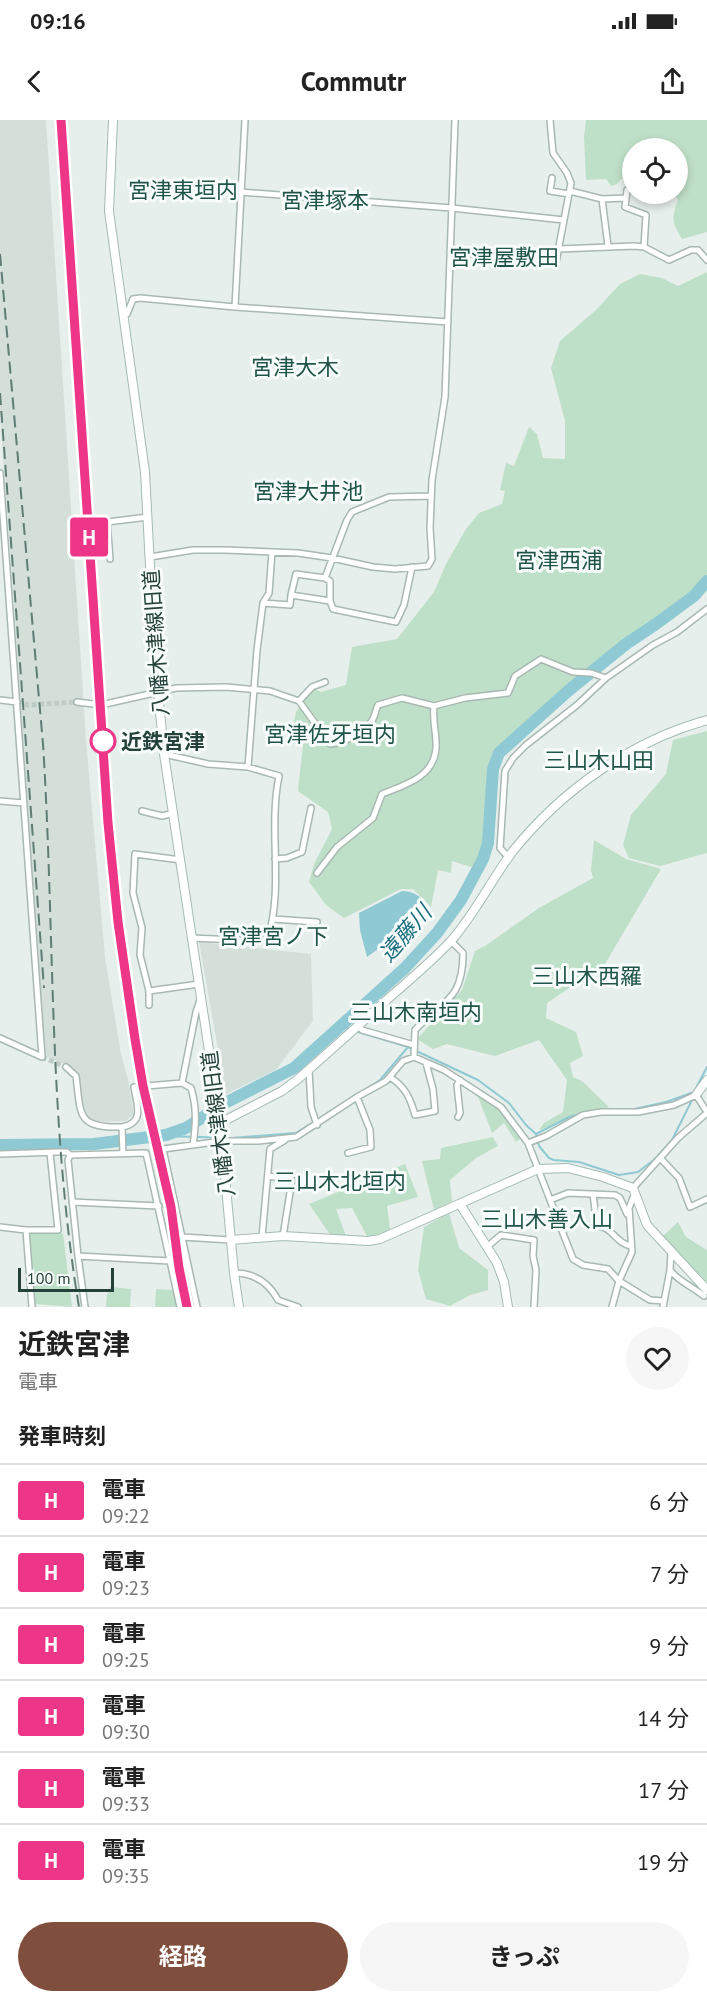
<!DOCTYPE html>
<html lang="ja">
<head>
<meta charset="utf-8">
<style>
  body { margin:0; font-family:"PT Sans","Noto Sans JP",sans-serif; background:#f6f6f6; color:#222; height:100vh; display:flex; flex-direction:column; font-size:22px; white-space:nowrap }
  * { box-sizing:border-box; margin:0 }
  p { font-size:20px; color:#767676 }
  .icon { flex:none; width:33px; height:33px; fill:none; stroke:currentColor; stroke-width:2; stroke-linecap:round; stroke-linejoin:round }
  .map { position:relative; height:1187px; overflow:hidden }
  .side { display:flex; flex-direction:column; background:#fff; flex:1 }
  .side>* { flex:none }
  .badge { padding:0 12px; border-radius:4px; font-size:21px; line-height:39px }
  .buttons { position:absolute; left:622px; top:18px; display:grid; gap:12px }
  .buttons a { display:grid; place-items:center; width:66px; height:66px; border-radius:50%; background:#fff; box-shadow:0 3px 9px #0003; font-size:30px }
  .scale { position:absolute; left:18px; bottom:15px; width:96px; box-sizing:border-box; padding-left:6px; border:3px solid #24423a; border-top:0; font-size:16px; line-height:21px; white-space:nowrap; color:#24423a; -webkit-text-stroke:4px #f7fbf9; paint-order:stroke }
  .map>.badge { position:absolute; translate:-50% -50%; box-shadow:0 0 0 3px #fff }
  h2 { padding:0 18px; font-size:22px; line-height:54px }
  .round { display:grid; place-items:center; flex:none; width:63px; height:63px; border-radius:32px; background:#f6f6f6 }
  .summary { display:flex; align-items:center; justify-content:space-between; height:102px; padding:0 18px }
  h1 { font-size:28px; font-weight:700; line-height:45px }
  .cta { display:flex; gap:12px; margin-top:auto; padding:12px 18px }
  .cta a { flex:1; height:69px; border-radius:36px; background:#804e3d; color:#fff; font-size:24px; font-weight:700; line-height:69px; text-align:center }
  .cta a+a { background:#f6f6f6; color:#222 }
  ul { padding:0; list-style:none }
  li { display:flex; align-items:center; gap:18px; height:72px; padding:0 18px; border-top:2px solid #e0e0e0 }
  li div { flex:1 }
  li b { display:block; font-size:22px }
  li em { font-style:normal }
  li .badge { min-width:66px; font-weight:700; text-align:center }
  .status { display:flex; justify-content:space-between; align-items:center; height:42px; padding:0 30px; background:#fff; direction:ltr }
  .status svg { height:16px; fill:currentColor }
  header { display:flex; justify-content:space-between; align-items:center; height:78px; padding:0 18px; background:#fff; font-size:27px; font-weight:700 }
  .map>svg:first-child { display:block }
  .built { fill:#d4dfda }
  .green { fill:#bfe0c8 }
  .water { fill:#8ec9d4 }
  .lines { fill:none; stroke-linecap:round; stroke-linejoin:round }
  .stream { stroke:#8ec9d4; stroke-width:2 }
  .river { stroke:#8ec9d4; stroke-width:12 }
  .street-tunnel { stroke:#bfccc8; stroke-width:5; stroke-dasharray:5 2.5; stroke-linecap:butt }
  .street-casing { stroke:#a8b8b2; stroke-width:8 }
  .secondary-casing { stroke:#a4bbb3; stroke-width:10 }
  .street { stroke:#fff; stroke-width:5 }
  .secondary { stroke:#fff; stroke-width:8 }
  .rail { stroke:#5f7d75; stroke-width:2; stroke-dasharray:12 6; stroke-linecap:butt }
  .line-casing { stroke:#fff; stroke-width:14 }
  .line { stroke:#ee3689; stroke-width:9 }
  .stop-dot { fill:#fff; stroke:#ee3689; stroke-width:3 }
  .labels { text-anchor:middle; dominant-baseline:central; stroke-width:6; stroke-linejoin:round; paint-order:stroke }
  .street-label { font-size:21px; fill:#24423a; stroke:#f7fbf9 }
  .stop-label { font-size:21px; font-weight:bold; fill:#24423a; stroke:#f7fbf9; text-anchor:start }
  .neighbourhood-label { font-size:22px; fill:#1f5548; stroke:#f7fbf9 }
  .water-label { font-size:22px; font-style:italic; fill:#1c6f80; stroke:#f7fbf9 }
</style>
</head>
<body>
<div class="status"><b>09:16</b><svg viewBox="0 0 49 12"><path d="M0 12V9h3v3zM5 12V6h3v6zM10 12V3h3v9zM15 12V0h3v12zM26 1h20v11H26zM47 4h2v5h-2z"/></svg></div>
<header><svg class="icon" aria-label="back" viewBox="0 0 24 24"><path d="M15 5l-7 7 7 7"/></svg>Commutr<svg class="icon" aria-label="share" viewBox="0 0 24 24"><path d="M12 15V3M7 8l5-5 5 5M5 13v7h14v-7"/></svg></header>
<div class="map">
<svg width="707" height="1187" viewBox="0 0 707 1187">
  <rect width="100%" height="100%" fill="#e6efeb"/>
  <!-- built -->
  <path class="built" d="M 0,0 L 46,0 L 86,620 L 105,837 L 121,934 L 129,963 L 133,989 L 133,995 L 126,1001 L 95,1002 L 86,996 L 83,991 L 78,956 L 73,948 L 44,935 L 13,471 L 0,296 Z
    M 199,822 L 311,834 L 313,901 L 276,950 L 226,974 Z"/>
  <!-- green -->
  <path class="green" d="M 586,0 L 707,0 L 707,112 L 682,119 C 672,102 671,99 678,80 L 675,74 L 678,74 L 678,28 L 633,28 L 633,60 L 621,59 L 617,64 L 611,66 L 606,59 L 586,60 L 584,17 Z
    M 707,152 L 707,456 L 692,475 L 662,497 L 615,528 L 565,568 L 498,629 L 491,651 L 485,723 L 479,740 L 471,747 L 452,741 L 451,753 L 438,750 L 431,787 L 413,769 L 401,769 L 344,798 L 326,785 L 309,762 L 314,744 L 332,709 L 328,692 L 298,671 L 304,616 L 292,612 L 296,592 L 312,567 L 321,572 L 346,565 L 352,527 L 397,519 L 434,472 L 446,444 L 466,409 L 479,393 L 502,384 L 505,371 L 500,370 L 506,343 L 514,346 L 529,307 L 537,314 L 543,338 L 565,339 L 565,301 L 551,248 L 560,221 L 596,190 L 620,164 L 640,154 L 662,158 L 678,166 Z
    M 707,611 L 707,733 L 660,746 L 629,738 L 623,725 L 631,695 L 666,654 L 673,620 Z
    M 594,720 L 626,739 L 661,749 L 605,844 L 547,883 L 546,898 L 576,912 L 583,936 L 570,943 L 573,957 L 582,961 L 609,987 L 539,1010 L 544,1003 L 563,992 L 567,960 L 539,920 L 495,936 L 447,924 L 433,929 L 417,919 L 462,870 L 475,831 L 485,826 L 539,788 L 593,758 L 591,750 Z
    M 475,969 L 499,989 L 520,1019 L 516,1022 L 504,1003 L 492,1013 Z
    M 493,1017 L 498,1026 L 476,1038 L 450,1060 L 452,1081 L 434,1090 L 422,1041 L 440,1039 L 441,1028 Z
    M 405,1044 L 418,1077 L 387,1086 L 390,1110 L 368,1118 L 352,1088 L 336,1089 L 346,1116 L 331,1116 L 309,1084 Z
    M 449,1093 L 459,1128 L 488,1150 L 488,1170 L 470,1175 L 450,1186 L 426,1179 L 418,1150 L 424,1107 Z
    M 678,1102 L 686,1117 L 707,1130 L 707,1163 L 663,1116 Z
    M 31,1111 L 63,1113 L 72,1187 L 36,1184 L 34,1181 L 28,1114 Z
    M 110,1167 L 131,1169 L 130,1187 L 106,1187 L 107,1173 L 109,1173 Z
    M 156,1169 L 174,1170 L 178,1187 L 155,1187 Z"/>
  <!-- water -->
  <path class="water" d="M 402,771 C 413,771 424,777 428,788 L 403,811 L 367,837 L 360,810 L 359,793 Z"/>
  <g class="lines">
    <!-- stream -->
    <path class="stream" d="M 342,905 L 350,909
      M 355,911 L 408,927 L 478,960 L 509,983 L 526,1005 L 536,1014 L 539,1026 L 549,1038 L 554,1040 L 579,1042 L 619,1055 L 638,1052 L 655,1039 L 672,1020 L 693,978
      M 363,971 L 380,960 L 408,927
      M 630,990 L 666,982 L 694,972 L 707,947
      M 588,992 L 600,990
      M 536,1014 L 569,997 L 580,994
      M 165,1016 L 232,1018 L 296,1013 L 348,980"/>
    <!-- river -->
    <path class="river" d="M 0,1025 L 94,1024 L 166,1015 L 186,1008 L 225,983 L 294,948 L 405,848 L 437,813 L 461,780 L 483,739 L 488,723 L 493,649 L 499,633 L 568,571 L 626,524 L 656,504 L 694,476 L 707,461"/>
    <!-- street-tunnel -->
    <path class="street-tunnel" d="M 17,582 L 28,585 L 77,582
      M 42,937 L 66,947"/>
    <!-- street casing -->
    <g class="street-casing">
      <path id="street" d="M 552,58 L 550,71 L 569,74
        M 633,69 L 627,70 L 625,87 L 646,95 L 644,127
        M 570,71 L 602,79 L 625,78
        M 241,72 L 452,88 L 564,100
        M 602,79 L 608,126
        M 559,129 L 634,126 L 644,127 L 669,140 L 691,130 L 698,130 L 707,140
        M 450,131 L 552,144 L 556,142 L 571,63 L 567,53 L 553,33 L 550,0
        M 235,187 L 245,0
        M 123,196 L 127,194 L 133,179 L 140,178 L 235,187 L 448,202
        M 0,353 L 42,937 L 0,918
        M 150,437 L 193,430 L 225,430 L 298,433 L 332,438 L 373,447 L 395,449 L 428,446 L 432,439 L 430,408 L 432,360 L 445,277 L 455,0
        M 110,439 L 107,402 L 148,397
        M 412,447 L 404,485 L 396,502 L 333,489 L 330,481 L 330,461 L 325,458 L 347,400 L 352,392 L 389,377 L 431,376
        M 325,458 L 296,454 L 291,475 L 330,481
        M 263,483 L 290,485 L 291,475
        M 0,580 L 17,582
        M 299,581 L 312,567 L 325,562
        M 77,582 L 101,585 L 176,568 L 226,567 L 270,571 L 299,581 L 330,624 C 344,623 365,613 373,599 C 375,595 376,589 378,585 L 402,578 L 434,586 L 465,578 L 508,573 L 515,556 L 541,539 L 573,552 L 591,553 L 606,558
        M 164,634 L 208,644 L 248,647 L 279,656 C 268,710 284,766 268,818 L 262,821 L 191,818
        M 248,647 L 257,530 L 263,483 L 269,473 L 272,432
        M 0,681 L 24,683
        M 142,691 L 162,696 L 174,693
        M 509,738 L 500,728 L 505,651 L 513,638 L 526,625 L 577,585 L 606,558 L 653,525 L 677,512 L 707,489
        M 275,739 L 287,738 L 302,732 L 311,688
        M 317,753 L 337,727 L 373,698 L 382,674 C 405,665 434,657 436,628 C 437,614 432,602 434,586
        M 273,799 L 317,802
        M 149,871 L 199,864
        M 149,885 L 149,871 L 140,835 L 142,808 L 133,773 L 135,734 L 181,740
        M 358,906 L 362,910 L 414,925
        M 414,937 L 415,910 C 443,880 463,881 463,833 L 451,821
        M 66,947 L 76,956 C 81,995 76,1008 122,1007 L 123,1033
        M 309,950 L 311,987 L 317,1005
        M 390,957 C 405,967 410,977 415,995 L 435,991 L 433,969 L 426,943
        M 182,963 L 196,892 L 200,880
        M 458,997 L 460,993 L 457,965 L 460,960
        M 122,1007 C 145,1003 137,985 134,967 L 182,963 L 191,968 C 197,988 196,1005 193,1025
        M 528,1023 L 546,1016 L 583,995 L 601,992 L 638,992 L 674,985 L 696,975 L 707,992
        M 348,1033 L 371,1027 L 370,1010 L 357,977
        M 0,1034 L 58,1032 L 67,1032 L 70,1035 L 146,1033 L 170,1141
        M 70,1035 L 68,1040 L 78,1136 L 170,1141 L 180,1187
        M 661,1039 L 679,1058 L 690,1087 L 707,1079
        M 268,1056 L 292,1060 L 283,1116
        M 633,1068 L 678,1018 L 707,993
        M 593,1074 L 597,1106 C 612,1106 616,1124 631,1126
        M 550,1080 L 568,1073 L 615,1075 L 620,1078 L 627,1094
        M 72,1082 L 159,1086
        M 0,1107 L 26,1110 L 32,1187
        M 26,1110 L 58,1110 L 50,1033
        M 182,1117 L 231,1120
        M 262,1117 L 270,1029 L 285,1020
        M 488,1126 L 501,1115 L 534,1120 L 533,1136 L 536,1150 L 534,1187
        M 78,1136 L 85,1187
        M 670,1150 C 679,1162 692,1166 704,1176
        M 234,1153 C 254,1153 269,1163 278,1180 L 298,1187
        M 197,1187 L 163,1029 L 222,1021 L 258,1021 L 296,1017 L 357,977 L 386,961 L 403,941 L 414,937 L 444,950 L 501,987 L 528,1023 L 573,1139 L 583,1145 L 608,1149 L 619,1161 L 650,1180 L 664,1181
        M 612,1187 L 619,1161 L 632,1132 L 629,1088 L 635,1073
        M 663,1187 L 670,1150 L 671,1132"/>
    </g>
    <!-- secondary casing -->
    <g class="secondary-casing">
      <path id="secondary" d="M 113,0 L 109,91 L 145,352 L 155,540 L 164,634 L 220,1003 L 234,1153 L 239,1187
        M 696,975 L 707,960
        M 220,1003 L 282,971 L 298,959 C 329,932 360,904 390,877 C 411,859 432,841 451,821 C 475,794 491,760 513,731 C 562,670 631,621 707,600
        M 460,1084 L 497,1143 L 504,1162 L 508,1187
        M 231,1120 L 283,1116 L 368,1121 L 380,1119 L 538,1049 L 568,1048 L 603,1057 L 633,1068 L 647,1105 L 707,1170"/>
    </g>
    <!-- street -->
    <use href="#street" class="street"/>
    <!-- secondary -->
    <use href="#secondary" class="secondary"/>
    <!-- rail -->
    <path class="rail" d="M 61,0 L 111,739 L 126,863 L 143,966 L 192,1187
      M 0,134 L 43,624 C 55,812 48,1001 79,1187
      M 0,273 L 44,868"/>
  </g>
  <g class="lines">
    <!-- line casing -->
    <g class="line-casing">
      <path id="line" d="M 61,0 L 108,703 L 118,802 L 135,919 L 143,966 L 171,1087 L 179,1148 L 187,1187"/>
    </g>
    <!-- line -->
    <use href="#line" class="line"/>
  </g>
  <!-- markers -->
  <circle class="stop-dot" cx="103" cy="621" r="12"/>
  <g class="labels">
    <!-- street labels -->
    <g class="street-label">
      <text transform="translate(156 523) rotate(-94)">八幡木津線旧道</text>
      <text transform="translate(218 1004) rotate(-97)">八幡木津線旧道</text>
    </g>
    <!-- stop labels -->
    <g class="stop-label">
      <text x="121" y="621">近鉄宮津</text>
    </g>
    <!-- neighbourhood labels -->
    <g class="neighbourhood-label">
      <text x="183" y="70">宮津東垣内</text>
      <text x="325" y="80">宮津塚本</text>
      <text x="504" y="137">宮津屋敷田</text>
      <text x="295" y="247">宮津大木</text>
      <text x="308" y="371">宮津大井池</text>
      <text x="559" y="440">宮津西浦</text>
      <text x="330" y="614">宮津佐牙垣内</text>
      <text x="599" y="640">三山木山田</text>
      <text x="273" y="816">宮津宮ノ下</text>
      <text x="587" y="856">三山木西羅</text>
      <text x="416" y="892">三山木南垣内</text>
      <text x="340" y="1061">三山木北垣内</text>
      <text x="547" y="1099">三山木善入山</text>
    </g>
    <!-- water labels -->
    <g class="water-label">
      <text transform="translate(405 813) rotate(-49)">遠藤川</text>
    </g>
  </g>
</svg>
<div class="buttons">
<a><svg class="icon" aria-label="locate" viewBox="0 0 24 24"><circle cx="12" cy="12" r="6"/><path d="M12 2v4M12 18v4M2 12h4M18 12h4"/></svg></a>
</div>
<div class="scale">100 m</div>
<b class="badge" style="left:89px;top:417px;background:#ee3689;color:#fff">H</b>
</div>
<section class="side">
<div class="summary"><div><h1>近鉄宮津</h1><p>電車</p></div><a class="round"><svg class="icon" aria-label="heart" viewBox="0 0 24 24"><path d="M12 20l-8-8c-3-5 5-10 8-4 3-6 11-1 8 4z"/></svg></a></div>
<h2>発車時刻</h2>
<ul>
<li><span class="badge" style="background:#ee3689;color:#fff">H</span><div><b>電車</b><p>09:22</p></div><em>6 分</em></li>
<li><span class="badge" style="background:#ee3689;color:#fff">H</span><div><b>電車</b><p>09:23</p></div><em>7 分</em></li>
<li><span class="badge" style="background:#ee3689;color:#fff">H</span><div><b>電車</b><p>09:25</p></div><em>9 分</em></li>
<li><span class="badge" style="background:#ee3689;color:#fff">H</span><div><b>電車</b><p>09:30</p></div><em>14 分</em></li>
<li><span class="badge" style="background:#ee3689;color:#fff">H</span><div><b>電車</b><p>09:33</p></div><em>17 分</em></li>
<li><span class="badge" style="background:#ee3689;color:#fff">H</span><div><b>電車</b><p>09:35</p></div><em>19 分</em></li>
</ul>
<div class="cta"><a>経路</a><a>きっぷ</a></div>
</section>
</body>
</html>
